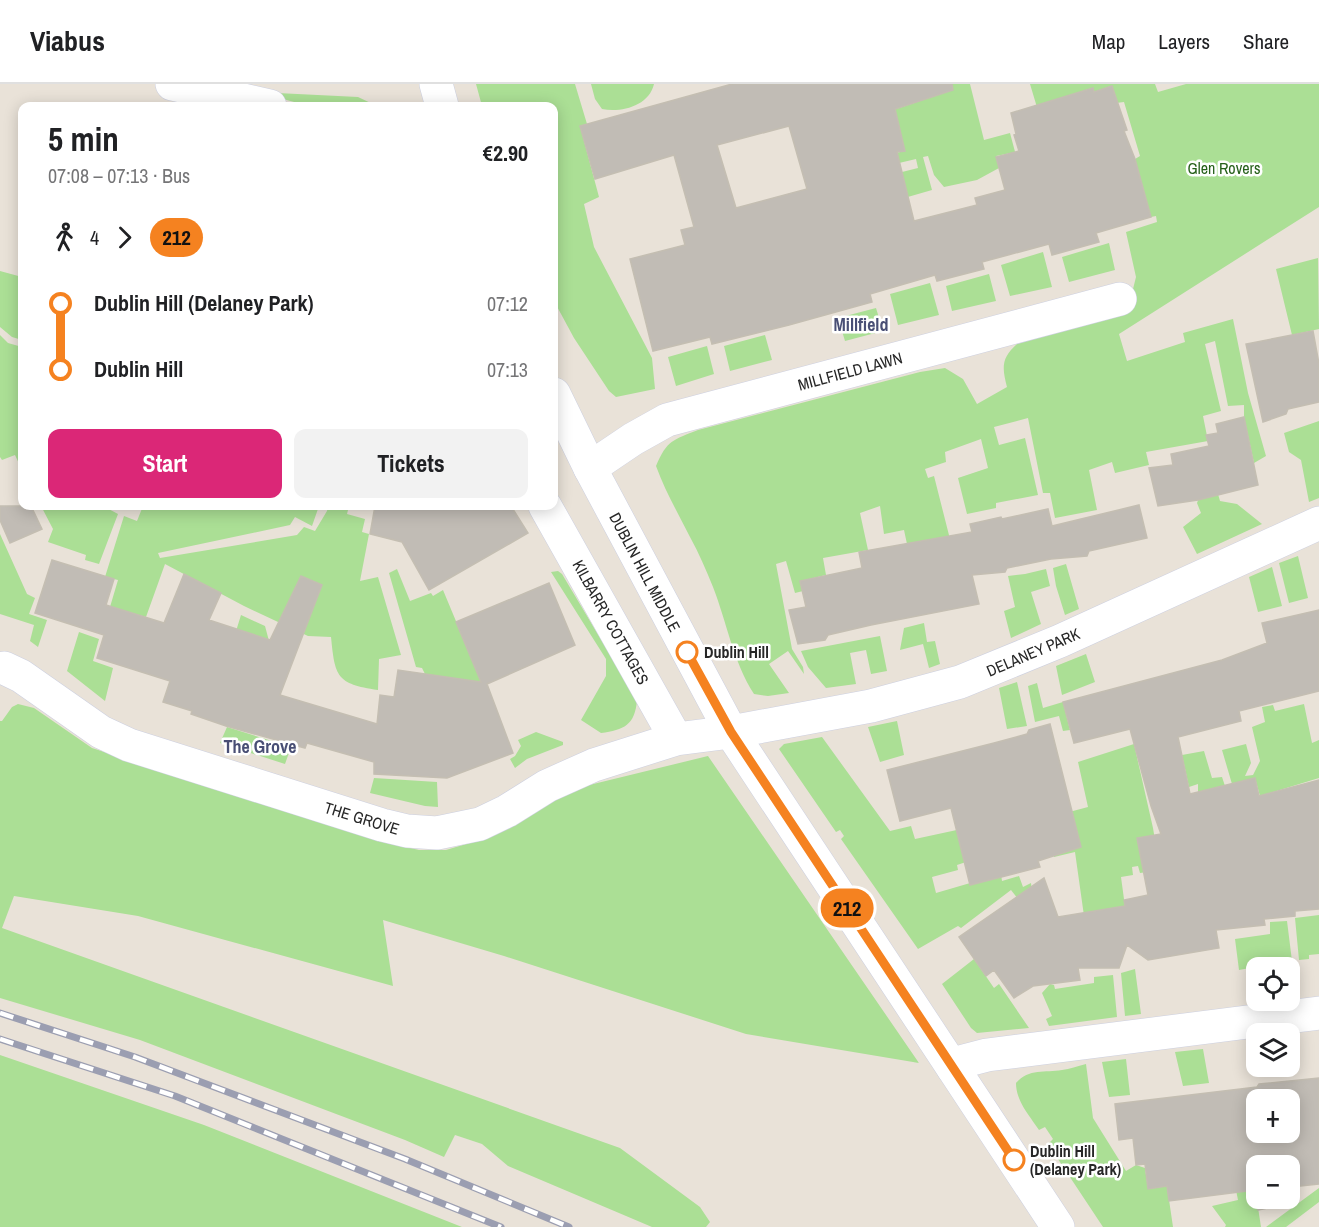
<!DOCTYPE html>
<html lang="en">
<head>
<meta charset="utf-8">
<style>
  body { margin:0; font-family:"Archivo Narrow",sans-serif; background:#f2f2f2; color:#202124; height:100vh; display:flex; flex-direction:column; font-size:22px; white-space:nowrap }
  * { box-sizing:border-box; margin:0 }
  p { font-size:20px; color:#757577 }
  .icon { flex:none; width:33px; height:33px; fill:none; stroke:currentColor; stroke-width:2; stroke-linecap:round; stroke-linejoin:round }
  .map { position:relative; flex:1; overflow:hidden }
  .details { position:absolute; left:18px; top:18px; width:540px; height:408px; display:flex; flex-direction:column; background:#fff; border-radius:12px; box-shadow:0 3px 15px #0003 }
  .details>* { flex:none }
  .badge { padding:0 12px; border-radius:20px; font-size:21px; line-height:39px }
  .fabs { position:absolute; left:1246px; top:873px; display:grid; gap:12px }
  .fabs a { display:grid; place-items:center; width:54px; height:54px; border-radius:12px; background:#fff; box-shadow:0 3px 15px #0003; font-size:30px }
  .map>.badge { position:absolute; translate:-50% -50%; box-shadow:0 0 0 3px #fff }
  .legs { display:flex; align-items:center; gap:9px; height:66px; padding:0 30px; font-size:20px }
  .legs p { margin-inline-start:auto }
  .overview { display:flex; align-items:center; justify-content:space-between; height:102px; padding:0 30px }
  h1 { font-size:33px; font-weight:700; line-height:45px }
  .action { display:flex; gap:12px; margin-top:auto; padding:12px 30px }
  .action a { flex:1; height:69px; border-radius:12px; background:#db2777; color:#fff; font-size:24px; font-weight:700; line-height:69px; text-align:center }
  .action a+a { background:#f2f2f2; color:#202124 }
  ul { padding:0 30px; list-style:none }
  li { display:flex; align-items:center; gap:21px; height:66px; font-size:22px }
  li i { display:grid; place-items:center; width:9px; height:100%; margin:0 8px; background:currentColor }
  li i::after { content:''; width:15px; height:15px; margin:-8px; border:4px solid; border-radius:50%; background:#fff }
  li p { margin-inline-start:auto }
  li:first-child i { background:linear-gradient(#0000 50%,currentColor 0) }
  li:last-child i { background:linear-gradient(currentColor 50%,#0000 0) }
  header { display:flex; align-items:center; gap:36px; box-sizing:border-box; height:84px; padding:0 30px; background:#fff; border-bottom:2px solid #e0e0e0 }
  header strong { font-size:28px }
  nav { display:flex; gap:33px; margin-inline-start:auto; font-size:21px }
  .map>svg:first-child { display:block }
  .green { fill:#abdf95 }
  .building { fill:#c1bcb5; stroke:#c4beb2; stroke-width:1.5; fill-rule:evenodd }
  .lines { fill:none; stroke-linecap:round; stroke-linejoin:round }
  .street-casing { stroke:#cdd0e0; stroke-width:34 }
  .secondary-casing { stroke:#cdd0e0; stroke-width:34 }
  .street { stroke:#fff; stroke-width:33 }
  .secondary { stroke:#fff; stroke-width:33 }
  .rail-casing { stroke:#9b9eb1; stroke-width:7 }
  .rail { stroke:#fff; stroke-width:4.5; stroke-dasharray:14; stroke-linecap:butt }
  .line-1-casing { stroke:#fff; stroke-width:14 }
  .line-1 { stroke:#f58220; stroke-width:9 }
  .stop-1-dot { fill:#fff; stroke:#f58220; stroke-width:3 }
  .labels { text-anchor:middle; dominant-baseline:central; stroke-width:5; stroke-linejoin:round; paint-order:stroke }
  .park-label { font-size:16px; fill:#26601a; stroke:#fff }
  .street-label { font-size:16px; fill:#272727; stroke:#fff }
  .stop-label { font-size:16px; font-weight:bold; fill:#272727; stroke:#fff; text-anchor:start }
  .neighbourhood-label { font-size:18px; font-weight:bold; fill:#494f75; stroke:#fff }
</style>
</head>
<body>
<header>
<strong>Viabus</strong>
<nav><a>Map</a><a>Layers</a><a>Share</a></nav>
</header>
<div class="map">
<svg width="1319" height="1143" viewBox="0 0 1319 1143">
  <rect width="100%" height="100%" fill="#e9e2d8"/>
  <!-- green -->
  <path class="green" d="M 476,0 L 575,0 L 587,40 L 580,42 L 599,113 L 584,120 L 594,163 L 652,274 L 655,305 L 616,313 L 609,307 L 574,254 L 554,217 L 554,22 L 482,22 Z
    M 591,0 L 654,0 C 649,22 621,29 602,25 L 595,15 Z
    M 935,0 L 970,0 L 984,56 L 1010,49 L 1018,79 L 1014,80 L 1011,69 L 996,72 L 999,84 L 977,96 L 944,103 L 934,91 L 928,72 L 923,73 L 932,106 L 880,121 L 902,88 L 918,84 L 916,75 L 899,79 L 896,69 L 904,67 L 893,26 L 914,19 Z
    M 1030,0 L 1155,0 L 1158,8 L 1186,0 L 1319,0 L 1319,123 L 1119,250 L 1127,277 L 1185,258 L 1183,249 L 1233,235 L 1248,309 L 1266,372 L 1254,379 L 1244,333 L 1244,321 L 1228,322 L 1215,257 L 1205,260 L 1221,327 L 1203,332 L 1208,357 L 1146,368 L 1149,381 L 1115,389 L 1112,378 L 1089,386 L 1097,426 L 1055,434 L 1050,409 L 1043,409 L 1028,334 L 994,343 L 999,361 L 1025,354 L 1038,411 L 996,419 L 996,424 L 967,430 L 958,394 L 988,384 L 981,355 L 945,368 L 946,378 L 925,385 L 928,394 L 934,392 L 952,463 L 907,460 L 904,446 L 884,450 L 880,422 L 860,429 L 868,466 L 823,474 L 826,491 L 801,497 L 803,507 L 795,509 L 786,477 L 776,480 L 792,565 L 803,583 L 804,590 L 788,567 L 769,580 L 789,609 L 768,612 L 754,610 C 733,577 727,539 713,503 C 706,486 699,469 690,453 C 678,429 665,407 656,382 C 667,356 673,356 698,346 L 920,288 L 945,284 L 963,295 L 977,320 L 1007,303 C 1002,284 1001,274 1017,260 L 1134,223 L 1131,213 L 1136,193 L 1126,148 L 1157,138 L 1156,132 L 1151,133 L 1135,75 L 1140,72 L 1124,18 L 1116,19 L 1111,2 L 1094,8 L 1092,4 L 1074,10 L 1042,40 Z
    M 257,8 L 358,13 L 377,22 L 309,22 Z
    M 1109,159 L 1115,186 L 1069,198 L 1062,173 Z
    M 1043,168 L 1052,203 L 1010,212 L 1001,181 Z
    M 1318,174 L 1319,245 L 1292,251 L 1276,185 Z
    M 0,187 L 22,193 L 22,256 L 12,253 L 0,243 Z
    M 989,190 L 996,217 L 952,227 L 946,202 Z
    M 930,199 L 939,231 L 898,241 L 890,210 Z
    M 876,224 L 883,247 L 845,257 L 838,234 Z
    M 0,251 L 8,259 L 22,263 L 22,386 L 15,371 L 2,376 L 0,373 Z
    M 765,251 L 772,276 L 730,287 L 724,262 Z
    M 707,262 L 714,290 L 676,302 L 668,273 Z
    M 1319,337 L 1319,414 L 1309,418 L 1301,376 L 1289,368 L 1284,349 Z
    M 1218,410 L 1220,417 L 1237,420 L 1262,440 L 1197,470 L 1183,443 L 1201,429 L 1197,419 L 1199,414 Z
    M 41,422 L 103,422 L 118,430 L 99,480 L 85,476 L 86,471 L 48,458 L 53,445 Z
    M 143,422 L 319,422 L 312,442 L 295,433 L 290,441 L 158,469 L 160,474 L 297,451 L 304,443 L 315,447 L 327,427 L 328,422 L 349,422 L 347,430 L 365,435 L 362,448 L 369,450 L 360,497 L 378,493 L 401,571 L 379,575 L 378,606 C 336,600 335,592 331,553 L 308,552 L 244,522 L 165,480 L 146,533 L 110,523 L 118,496 L 105,493 L 124,432 L 137,437 Z
    M 0,450 L 27,510 L 35,514 L 29,530 L 47,536 L 38,563 L 30,557 L 34,541 L 0,530 Z
    M 1298,472 L 1308,514 L 1289,519 L 1279,479 Z
    M 1066,480 L 1079,525 L 1065,531 L 1056,502 L 1053,484 Z
    M 1272,483 L 1282,522 L 1258,528 L 1249,493 Z
    M 397,485 L 410,517 L 431,509 L 433,512 L 443,506 L 483,602 L 428,596 L 422,584 L 416,583 L 389,489 Z
    M 1046,485 L 1050,502 L 1031,508 L 1041,540 L 1011,554 L 1004,527 L 1015,523 L 1008,492 L 1025,490 Z
    M 558,487 L 562,490 L 637,616 C 635,641 624,646 601,649 L 581,636 L 606,592 L 606,575 L 551,488 Z
    M 241,531 L 265,542 L 273,572 L 228,573 Z
    M 924,539 L 927,558 L 935,557 L 940,580 L 929,584 L 923,560 L 900,566 L 904,544 Z
    M 79,548 L 99,555 L 93,577 L 113,584 L 105,617 L 67,587 Z
    M 880,552 L 887,587 L 871,590 L 866,566 L 850,569 L 856,600 L 826,604 L 808,583 L 801,567 Z
    M 1086,570 L 1095,598 L 1062,611 L 1056,582 Z
    M 1017,598 L 1027,642 L 1007,645 L 999,604 Z
    M 1037,599 L 1043,624 L 1063,618 L 1070,646 L 1063,647 L 1059,632 L 1035,638 L 1028,602 Z
    M 18,620 L 34,624 L 92,664 L 380,757 L 419,766 L 446,766 L 483,755 L 577,704 L 708,672 L 919,979 L 746,950 L 504,872 L 383,836 L 393,902 L 138,832 L 14,812 L 2,844 L 620,1064 L 700,1123 L 710,1138 L 706,1143 L 652,1143 L 508,1082 L 482,1060 L 455,1051 L 444,1073 L 405,1056 L 140,956 L 0,914 L 0,637 L 2,637 L 12,623 Z
    M 1304,620 L 1312,659 L 1319,656 L 1319,694 L 1260,712 L 1255,694 L 1232,700 L 1222,666 L 1246,660 L 1251,679 L 1245,692 L 1253,691 L 1260,677 L 1252,643 L 1265,638 L 1262,623 L 1273,621 L 1275,627 Z
    M 897,637 L 904,671 L 880,678 L 868,643 Z
    M 227,643 L 291,663 L 285,680 L 220,659 Z
    M 536,648 L 563,658 L 563,661 L 527,675 L 515,684 L 510,675 L 515,672 L 521,662 L 518,656 Z
    M 822,653 L 890,747 L 911,742 L 915,755 L 966,744 L 975,775 L 957,781 L 958,786 L 932,793 L 936,809 L 1001,790 L 1002,797 L 1019,792 L 1023,803 L 1031,799 L 1035,837 L 1011,806 L 961,844 L 958,842 L 918,865 L 841,755 L 844,752 L 840,746 L 836,748 L 779,665 L 784,660 Z
    M 1134,660 L 1153,744 L 1160,786 L 1140,789 L 1138,782 L 1132,783 L 1133,791 L 1121,793 L 1126,830 L 1085,839 L 1075,768 L 1054,773 L 1043,735 L 1088,723 L 1078,678 Z
    M 1204,667 L 1212,694 L 1222,693 L 1225,702 L 1198,710 L 1198,700 L 1189,703 L 1182,671 Z
    M 374,694 L 437,698 L 438,723 L 425,722 L 370,709 Z
    M 1319,831 L 1319,870 L 1309,871 L 1309,875 L 1299,876 L 1295,834 Z
    M 1287,837 L 1292,877 L 1272,878 L 1271,880 L 1239,886 L 1235,855 L 1270,850 L 1270,838 Z
    M 974,875 L 994,904 L 999,900 L 1029,944 L 977,949 L 971,944 L 942,900 Z
    M 1135,885 L 1141,930 L 1125,932 L 1121,889 Z
    M 1113,891 L 1117,933 L 1049,942 L 1046,935 L 1052,932 L 1042,909 L 1050,900 L 1054,901 L 1055,905 L 1094,899 L 1094,893 Z
    M 1203,965 L 1209,999 L 1183,1002 L 1175,968 Z
    M 0,971 L 204,1041 L 462,1143 L 0,1143 Z
    M 1126,975 L 1130,1011 L 1109,1013 L 1102,978 Z
    M 1086,980 L 1093,1034 L 1126,1087 L 1136,1081 L 1145,1084 L 1148,1105 L 1167,1102 L 1173,1143 L 1103,1143 L 1048,1060 L 1053,1055 L 1045,1043 L 1039,1046 C 1029,1031 1016,1017 1016,999 C 1029,984 1045,989 1062,986 C 1070,985 1077,982 1086,980 Z
    M 1251,1078 L 1261,1143 L 1225,1143 L 1226,1141 L 1212,1122 L 1238,1116 L 1231,1081 Z
    M 1319,1104 L 1319,1118 L 1286,1143 L 1266,1143 Z"/>
  <!-- building -->
  <path class="building" d="M 732,0 L 952,0 L 953,6 L 895,25 L 905,67 L 897,68 L 914,137 L 977,121 L 975,114 L 1005,106 L 996,73 L 1019,67 L 1014,51 L 1016,50 L 1011,29 L 1093,4 L 1094,8 L 1112,2 L 1127,46 L 1124,47 L 1135,75 L 1151,133 L 1096,149 L 1099,158 L 1052,171 L 1049,160 L 982,178 L 984,185 L 937,197 L 935,191 L 870,210 L 872,218 L 789,241 L 712,260 L 710,253 L 653,267 L 630,175 L 685,161 L 681,146 L 694,143 L 674,71 L 595,95 L 580,42 ZM 789,42 L 807,105 L 736,124 L 717,61 Z
    M 1313,247 L 1319,280 L 1319,318 L 1288,325 L 1286,330 L 1263,338 L 1246,260 Z
    M 1244,333 L 1258,401 L 1198,416 L 1158,422 L 1149,384 L 1173,381 L 1171,370 L 1209,362 L 1206,351 L 1218,349 L 1216,340 Z
    M 1139,421 L 1147,454 L 1089,467 L 1087,472 L 1051,475 L 1007,484 L 1005,488 L 972,491 L 979,520 L 871,541 L 828,551 L 825,556 L 798,560 L 789,526 L 806,523 L 800,497 L 862,484 L 859,468 L 972,448 L 970,440 L 1001,433 L 1002,435 L 1048,425 L 1052,442 Z
    M 0,422 L 31,422 L 42,445 L 10,459 L 0,436 Z
    M 375,422 L 511,422 L 528,449 L 429,506 L 402,458 L 370,450 Z
    M 52,476 L 114,495 L 106,521 L 164,539 L 184,490 L 221,509 L 209,536 L 270,556 L 301,492 L 322,501 L 280,611 L 377,640 L 380,611 L 394,613 L 398,586 L 481,598 L 456,538 L 549,499 L 575,561 L 487,600 L 513,669 L 447,694 L 374,690 L 374,678 L 307,659 L 305,664 L 226,642 L 191,630 L 192,627 L 163,618 L 170,597 L 97,574 L 104,551 L 35,529 Z
    M 1319,526 L 1319,607 L 1239,627 L 1241,637 L 1178,653 L 1190,710 L 1255,694 L 1259,712 L 1319,696 L 1319,825 L 1295,827 L 1295,832 L 1264,835 L 1265,841 L 1216,846 L 1219,864 L 1148,876 L 1127,861 L 1119,884 L 1078,884 L 1080,896 L 1033,902 L 1014,914 L 994,886 L 986,892 L 959,853 L 1044,794 L 1058,833 L 1125,822 L 1124,816 L 1148,811 L 1137,754 L 1161,750 L 1151,722 L 1130,645 L 1074,659 L 1063,618 L 1222,576 L 1267,559 L 1262,539 Z
    M 1050,640 L 1081,763 L 1038,777 L 1040,783 L 970,801 L 951,724 L 900,737 L 887,686 L 994,659 L 1027,650 L 1029,646 Z
    M 1319,994 L 1319,1100 L 1291,1103 L 1294,1118 L 1258,1126 L 1255,1106 L 1169,1117 L 1167,1102 L 1148,1105 L 1145,1080 L 1136,1081 L 1133,1054 L 1119,1056 L 1115,1020 L 1257,1003 L 1259,1000 ZM 1257,1016 L 1290,1016 L 1290,1048 L 1257,1048 ZM 1257,1082 L 1290,1082 L 1290,1114 L 1257,1114 Z"/>
  <g class="lines">
    <!-- street casing -->
    <g class="street-casing">
      <path id="street" d="M 172,0 L 270,22
        M 590,384 L 633,355 L 667,336 L 1120,215
        M 545,422 L 676,655
        M 4,584 L 21,592 L 101,648 L 129,661 L 382,741 L 407,747 L 437,749 L 480,740 L 507,727 L 547,702 L 594,681 L 676,655 L 731,648 L 871,622 L 960,598 L 1060,557 L 1319,439
        M 953,984 L 964,977 L 987,971 L 1319,929"/>
    </g>
    <!-- secondary casing -->
    <g class="secondary-casing">
      <path id="secondary" d="M 436,0 L 442,22
        M 554,310 L 590,384 L 731,648 L 1058,1143"/>
    </g>
    <!-- street -->
    <use href="#street" class="street"/>
    <!-- secondary -->
    <use href="#secondary" class="secondary"/>
    <!-- rail casing -->
    <g class="rail-casing">
      <path id="rail" d="M 0,929 L 135,973 L 405,1075 L 569,1143
        M 0,955 L 175,1012 L 501,1143"/>
    </g>
    <!-- rail -->
    <use href="#rail" class="rail"/>
  </g>
  <g class="lines">
    <!-- line-1 casing -->
    <g class="line-1-casing">
      <path id="line-1" d="M 687,568 L 731,648 L 1014,1076"/>
    </g>
    <!-- line-1 -->
    <use href="#line-1" class="line-1"/>
  </g>
  <!-- markers -->
  <g class="stop-1-dot">
    <circle cx="687" cy="568" r="10"/>
    <circle cx="1014" cy="1076" r="10"/>
  </g>
  <g class="labels">
    <!-- park labels -->
    <g class="park-label">
      <text x="1224" y="84">Glen Rovers</text>
    </g>
    <!-- street labels -->
    <g class="street-label">
      <text transform="translate(850 287) rotate(-15)">MILLFIELD LAWN</text>
      <text transform="translate(645 488) rotate(62)">DUBLIN HILL MIDDLE</text>
      <text transform="translate(611 538) rotate(61)">KILBARRY COTTAGES</text>
      <text transform="translate(1033 568) rotate(-23)">DELANEY PARK</text>
      <text transform="translate(362 734) rotate(17)">THE GROVE</text>
    </g>
    <!-- stop labels -->
    <g class="stop-label">
      <text x="704" y="568">Dublin Hill</text>
      <text x="1030" y="1067">Dublin Hill<tspan x="1030" dy="18">(Delaney Park)</tspan></text>
    </g>
    <!-- neighbourhood labels -->
    <g class="neighbourhood-label">
      <text x="861" y="240">Millfield</text>
      <text x="260" y="662">The Grove</text>
    </g>
  </g>
</svg>
<div class="fabs">
<a><svg class="icon" aria-label="locate" viewBox="0 0 24 24"><circle cx="12" cy="12" r="6"/><path d="M12 2v4M12 18v4M2 12h4M18 12h4"/></svg></a>
<a><svg class="icon" aria-label="layers" viewBox="0 0 24 24"><path d="M12 4l9 5-9 5-9-5zM3 14l9 5 9-5"/></svg></a>
<a>+</a>
<a>−</a>
</div>
<b class="badge" style="left:847px;top:824px;background:#f58220;color:#111">212</b>
<section class="details">
<div class="overview"><div><h1>5 min</h1><p>07:08 – 07:13 · Bus</p></div><b>€2.90</b></div>
<div class="legs"><svg class="icon" aria-label="walk" viewBox="0 0 24 24"><circle cx="13" cy="4" r="2"/><path d="M13 8l-2 6 4 7M11 14l-3 7M7 12l3-4h3l4 4"/></svg>4<svg class="icon" aria-label="forward" viewBox="0 0 24 24"><path d="M9 5l7 7-7 7"/></svg><b class="badge" style="background:#f58220;color:#111">212</b></div>
<ul>
<li><i style="color:#f58220"></i><b>Dublin Hill (Delaney Park)</b><p>07:12</p></li>
<li><i style="color:#f58220"></i><b>Dublin Hill</b><p>07:13</p></li>
</ul>
<div class="action"><a>Start</a><a>Tickets</a></div>
</section>
</div>
</body>
</html>
